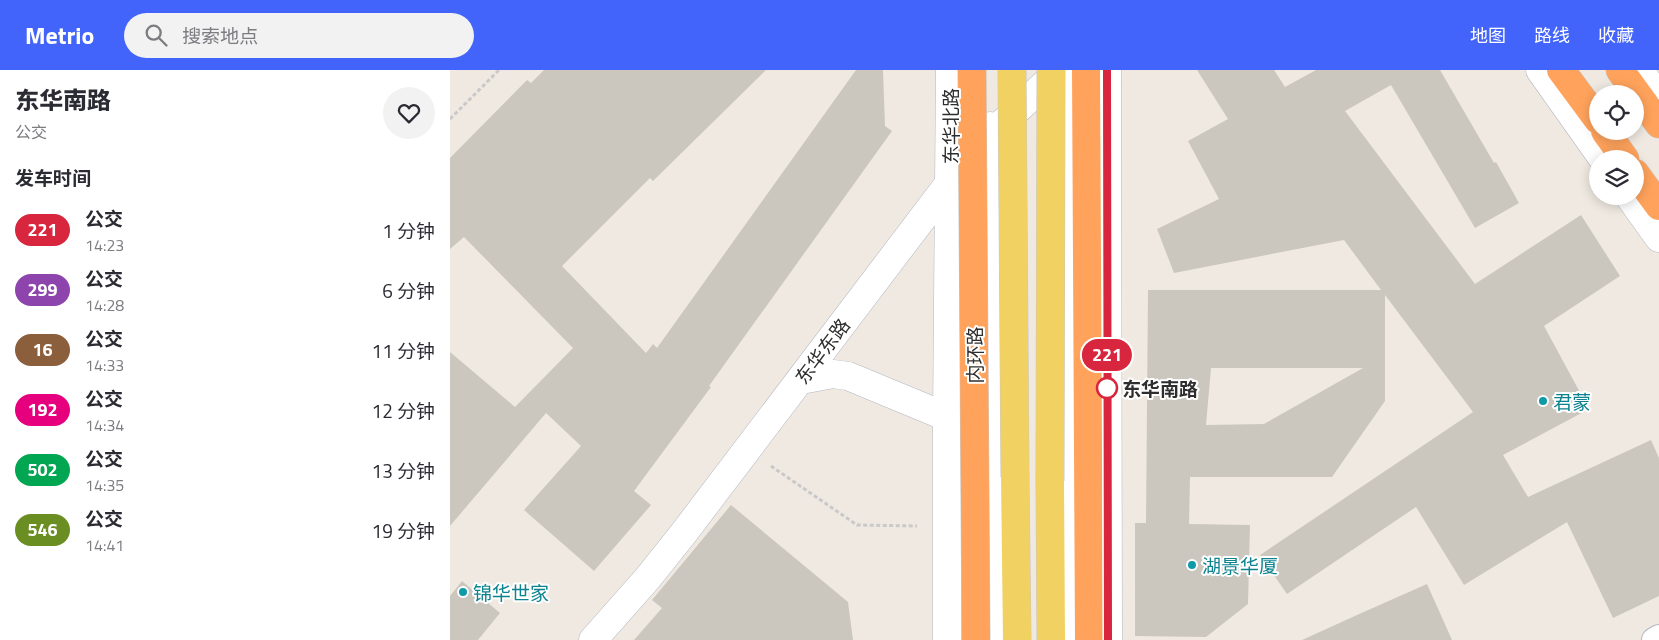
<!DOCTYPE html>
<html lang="zh">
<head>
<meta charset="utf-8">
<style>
  body { margin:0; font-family:"Titillium Web","Noto Sans SC",sans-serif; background:#f2f2f3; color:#2b2b33; height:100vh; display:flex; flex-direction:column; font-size:19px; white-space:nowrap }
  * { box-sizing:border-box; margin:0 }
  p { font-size:16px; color:#7c7c81 }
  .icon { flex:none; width:28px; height:28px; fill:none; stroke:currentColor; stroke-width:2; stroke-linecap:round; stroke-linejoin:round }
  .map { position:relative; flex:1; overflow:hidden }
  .panel { display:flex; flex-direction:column; background:#fff; width:450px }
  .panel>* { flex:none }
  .badge { padding:0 10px; border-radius:16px; font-size:18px; line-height:32px }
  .fabs { position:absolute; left:1139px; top:15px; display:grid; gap:10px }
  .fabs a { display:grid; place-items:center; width:55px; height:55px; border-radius:50%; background:#fff; box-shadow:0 2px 12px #0003; font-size:25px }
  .map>.badge { position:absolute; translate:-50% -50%; box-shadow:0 0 0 2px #fff }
  h2 { padding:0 15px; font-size:19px; line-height:45px }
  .round { display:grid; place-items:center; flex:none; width:52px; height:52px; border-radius:26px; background:#f2f2f3 }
  .overview { display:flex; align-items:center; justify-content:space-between; height:85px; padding:0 15px }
  h1 { font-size:24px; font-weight:800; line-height:38px }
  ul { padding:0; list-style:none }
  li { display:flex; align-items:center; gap:15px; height:60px; padding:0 15px }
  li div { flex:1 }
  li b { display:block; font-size:19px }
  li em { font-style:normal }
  li .badge { min-width:55px; font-weight:700; text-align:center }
  header { display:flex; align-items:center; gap:30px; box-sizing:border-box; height:70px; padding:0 25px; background:#4264fb; color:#fff }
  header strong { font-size:24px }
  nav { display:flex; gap:28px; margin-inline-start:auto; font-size:18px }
  .search { width:350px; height:45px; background:#f2f2f3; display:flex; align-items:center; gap:12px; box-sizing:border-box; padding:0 18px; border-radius:28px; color:#7c7c81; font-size:19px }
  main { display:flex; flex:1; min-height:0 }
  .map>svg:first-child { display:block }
  .building { fill:#cbc7bf; fill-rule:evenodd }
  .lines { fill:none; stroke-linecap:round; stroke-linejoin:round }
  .street-casing { stroke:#b4b7c1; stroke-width:26 }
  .secondary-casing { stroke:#b4b7c1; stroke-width:29 }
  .primary-casing { stroke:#c9c9c9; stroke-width:29 }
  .highway-casing { stroke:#c9c9c9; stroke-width:29 }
  .path { stroke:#c9c9c9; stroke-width:3; stroke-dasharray:4 2.5; stroke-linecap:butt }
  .street { stroke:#fff; stroke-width:24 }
  .secondary { stroke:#fff; stroke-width:28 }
  .primary { stroke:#f2d163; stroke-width:28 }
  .highway { stroke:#ffa35c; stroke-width:28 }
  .primary-bridge-casing { stroke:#c9c9c9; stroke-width:29; stroke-linecap:butt }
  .highway-bridge-casing { stroke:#c9c9c9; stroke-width:29; stroke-linecap:butt }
  .primary-bridge { stroke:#f2d163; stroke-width:28 }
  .highway-bridge { stroke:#ffa35c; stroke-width:28 }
  .line-casing { stroke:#fff; stroke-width:11 }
  .line { stroke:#d7263d; stroke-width:8 }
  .stop-dot { fill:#fff; stroke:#d7263d; stroke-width:2.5 }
  .culture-dot { fill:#0f9aa8; stroke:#fff; stroke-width:2 }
  .labels { text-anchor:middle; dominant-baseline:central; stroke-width:4; stroke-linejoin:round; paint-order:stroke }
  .street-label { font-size:19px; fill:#2e2e2e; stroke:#fff }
  .stop-label { font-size:19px; font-weight:bold; fill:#2e2e2e; stroke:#fff; text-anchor:start }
  .culture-label { font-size:19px; fill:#0d838f; stroke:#fff; text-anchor:start }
</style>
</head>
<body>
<header>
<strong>Metrio</strong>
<div class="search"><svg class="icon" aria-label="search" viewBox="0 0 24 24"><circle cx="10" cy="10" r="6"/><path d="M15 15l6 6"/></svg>搜索地点</div>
<nav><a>地图</a><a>路线</a><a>收藏</a></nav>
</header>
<main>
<section class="panel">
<div class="overview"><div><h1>东华南路</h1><p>公交</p></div><a class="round"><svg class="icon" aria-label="heart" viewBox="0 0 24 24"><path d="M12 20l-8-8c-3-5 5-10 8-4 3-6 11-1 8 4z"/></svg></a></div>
<h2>发车时间</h2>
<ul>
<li><span class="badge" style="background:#d7263d;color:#fff">221</span><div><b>公交</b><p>14:23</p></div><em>1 分钟</em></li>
<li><span class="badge" style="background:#8e44ad;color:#fff">299</span><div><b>公交</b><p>14:28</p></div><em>6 分钟</em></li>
<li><span class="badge" style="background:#8b5e3c;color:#fff">16</span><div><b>公交</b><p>14:33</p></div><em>11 分钟</em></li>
<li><span class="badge" style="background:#e6007e;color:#fff">192</span><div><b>公交</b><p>14:34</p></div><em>12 分钟</em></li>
<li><span class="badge" style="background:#00a651;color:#fff">502</span><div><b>公交</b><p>14:35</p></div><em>13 分钟</em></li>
<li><span class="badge" style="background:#6b8e23;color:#fff">546</span><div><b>公交</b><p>14:41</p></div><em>19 分钟</em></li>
</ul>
</section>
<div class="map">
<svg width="1209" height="570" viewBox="0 0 1209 570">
  <rect width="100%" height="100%" fill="#efe9e1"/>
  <!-- building -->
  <path class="building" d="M 94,0 L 316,0 L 203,111 L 200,108 L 112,196 L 196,283 L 203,274 L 207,278 L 406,0 L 433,0 L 435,56 L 442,61 L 259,316 L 261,317 L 184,421 L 201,435 L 144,501 L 74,440 L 131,376 L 96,343 L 0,456 L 0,282 L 65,337 L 123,278 L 14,167 L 0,179 L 0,88 L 77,10 L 81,13 Z
    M 747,0 L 824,0 L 835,17 L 866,0 L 990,0 L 1044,93 L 1046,92 L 1069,133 L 1025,158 L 941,15 L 895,41 L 1025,214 L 1131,145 L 1170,206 L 1094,256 L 1139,339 L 1053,385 L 1078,427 L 1201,370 L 1209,388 L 1209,526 L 1163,548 L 1117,452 L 1014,515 L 966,437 L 837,524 L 810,485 L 1023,342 L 935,225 L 935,331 L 882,407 L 740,407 L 739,454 L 800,455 L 798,534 L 756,567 L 685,566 L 685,453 L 696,453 L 698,220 L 931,220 L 894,170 L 724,203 L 707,159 L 769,129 L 738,71 L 778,49 ZM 761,298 L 913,298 L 814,354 L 756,355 Z
    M 281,435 L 398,532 L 403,570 L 184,570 L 212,538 L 202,530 Z
    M 12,511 L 50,543 L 28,570 L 0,570 L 0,526 Z
    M 977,514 L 1002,570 L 852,570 L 907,545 Z"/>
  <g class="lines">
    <!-- street casing -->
    <g class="street-casing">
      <path id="street" d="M 1204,570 L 1209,567"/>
    </g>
    <!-- secondary casing -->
    <g class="secondary-casing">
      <path id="secondary" d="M 616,0 L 618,570
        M 657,0 L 658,570
        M 1090,0 L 1153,89
        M 1189,0 L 1209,27
        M 540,56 L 543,62 L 541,146 L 543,570
        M 1179,126 L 1209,168
        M 351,310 L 383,304 L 398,306 L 497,347
        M 143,570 L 197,509 L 233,464 L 500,112 L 543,62 L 610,0
        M 497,570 L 497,347 L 500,0"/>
    </g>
    <!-- primary casing -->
    <g class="primary-casing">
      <path id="primary" d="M 565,407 L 567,570
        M 600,411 L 601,570"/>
    </g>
    <!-- highway casing -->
    <g class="highway-casing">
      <path id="highway" d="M 636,0 L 639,570
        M 1111,0 L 1148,50
        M 1170,0 L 1209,54
        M 1155,61 L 1175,89
        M 1185,103 L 1209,136"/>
    </g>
    <!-- path -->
    <path class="path" d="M 0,49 L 49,0
      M 321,396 L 407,455 L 467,456"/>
    <!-- street -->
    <use href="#street" class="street"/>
    <!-- secondary -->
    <use href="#secondary" class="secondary"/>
    <!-- primary -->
    <use href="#primary" class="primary"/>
    <!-- highway -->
    <use href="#highway" class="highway"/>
    <!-- primary-bridge casing -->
    <g class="primary-bridge-casing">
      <path id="primary-bridge" d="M 562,0 L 565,407
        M 600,411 L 601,0"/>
    </g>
    <!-- highway-bridge casing -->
    <g class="highway-bridge-casing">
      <path id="highway-bridge" d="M 522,0 L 526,570"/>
    </g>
    <!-- primary-bridge -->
    <use href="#primary-bridge" class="primary-bridge"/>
    <!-- highway-bridge -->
    <use href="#highway-bridge" class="highway-bridge"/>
  </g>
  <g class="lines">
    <!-- line casing -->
    <g class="line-casing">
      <path id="line" d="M 657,0 L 658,570"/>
    </g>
    <!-- line -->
    <use href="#line" class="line"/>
  </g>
  <!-- markers -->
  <circle class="stop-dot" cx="657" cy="318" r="10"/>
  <g class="culture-dot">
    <circle cx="1093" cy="331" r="5"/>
    <circle cx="742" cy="495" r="5"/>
    <circle cx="13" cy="522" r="5"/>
  </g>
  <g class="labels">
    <!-- street labels -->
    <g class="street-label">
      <text transform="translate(500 56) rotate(-90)">东华北路</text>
      <text transform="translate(372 281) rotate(-53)">东华东路</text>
      <text transform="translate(524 285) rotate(-90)">内环路</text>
    </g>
    <!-- stop labels -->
    <g class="stop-label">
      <text x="672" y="318">东华南路</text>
    </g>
    <!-- culture labels -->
    <g class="culture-label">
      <text x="1103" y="331">君蒙</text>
      <text x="752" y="495">湖景华厦</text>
      <text x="23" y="522">锦华世家</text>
    </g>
  </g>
</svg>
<div class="fabs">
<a><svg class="icon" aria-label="locate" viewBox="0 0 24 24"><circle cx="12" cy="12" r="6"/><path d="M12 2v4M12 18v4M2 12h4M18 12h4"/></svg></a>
<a><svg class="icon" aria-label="layers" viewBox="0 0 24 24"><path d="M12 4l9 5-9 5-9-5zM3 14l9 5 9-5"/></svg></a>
</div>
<b class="badge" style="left:657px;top:285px;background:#d7263d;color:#fff">221</b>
</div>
</main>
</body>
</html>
